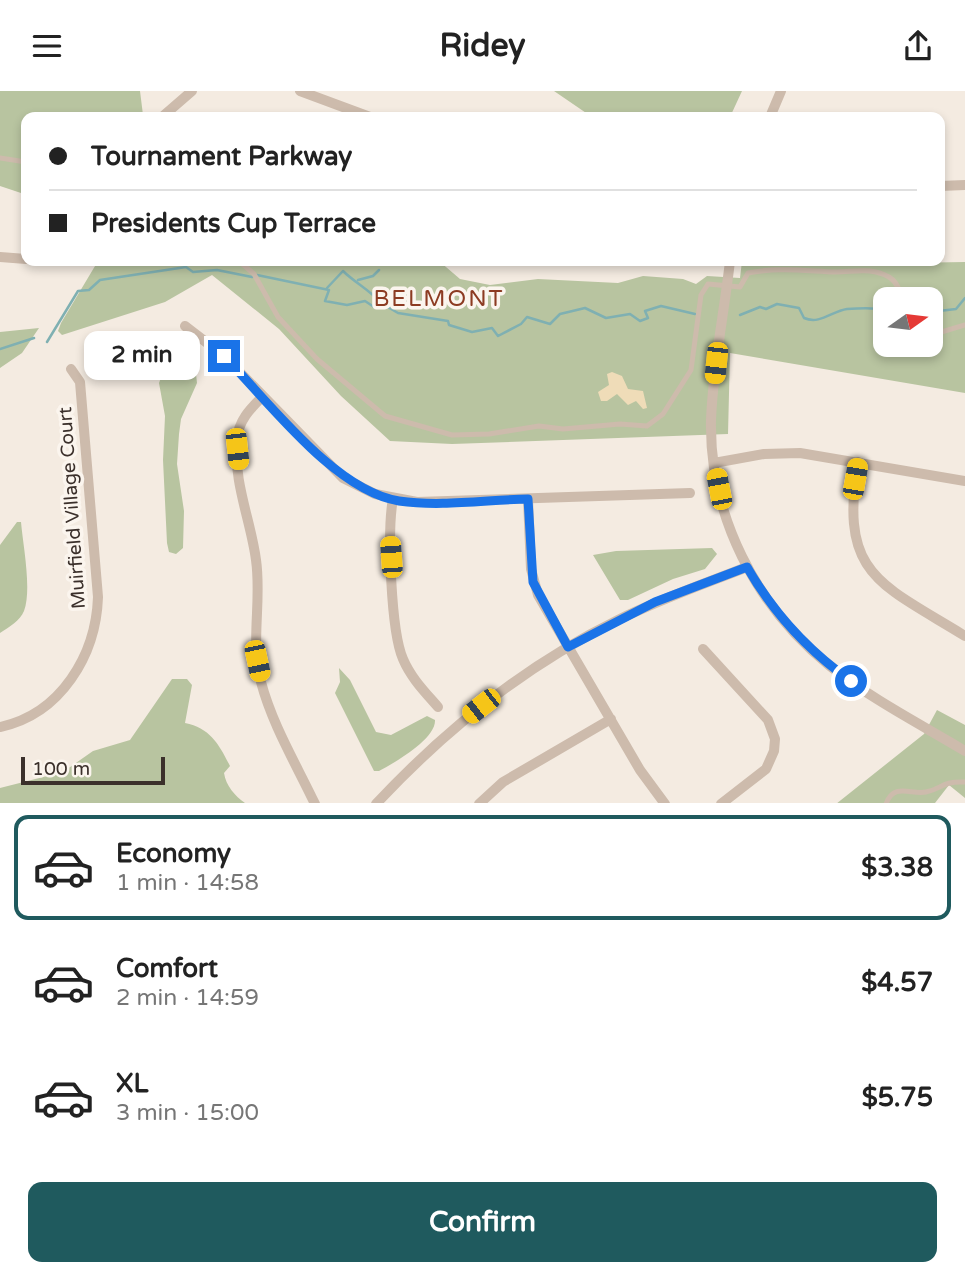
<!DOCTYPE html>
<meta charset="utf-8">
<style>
:root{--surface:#fff;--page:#f6f6f6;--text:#222;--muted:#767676;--line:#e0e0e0;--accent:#1f5a5e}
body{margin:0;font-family:"Varela Round",sans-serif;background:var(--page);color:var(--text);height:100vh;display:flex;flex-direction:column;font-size:26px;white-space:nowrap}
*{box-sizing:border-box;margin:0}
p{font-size:23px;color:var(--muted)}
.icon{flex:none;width:38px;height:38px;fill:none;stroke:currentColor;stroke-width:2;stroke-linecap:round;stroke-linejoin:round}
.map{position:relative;height:712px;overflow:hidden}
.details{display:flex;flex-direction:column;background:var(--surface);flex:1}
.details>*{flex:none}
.banner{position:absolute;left:21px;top:21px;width:924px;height:154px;border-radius:14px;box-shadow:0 4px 10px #0003;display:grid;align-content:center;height:154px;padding:0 28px;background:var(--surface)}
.needle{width:46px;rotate:76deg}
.tools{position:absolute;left:873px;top:196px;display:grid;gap:14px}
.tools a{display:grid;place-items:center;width:70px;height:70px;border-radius:14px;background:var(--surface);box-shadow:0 4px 10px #0003;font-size:35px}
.scale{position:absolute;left:21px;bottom:18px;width:144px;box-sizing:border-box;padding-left:7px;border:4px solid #3b302b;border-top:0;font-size:19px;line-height:24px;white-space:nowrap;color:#3b302b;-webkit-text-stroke:5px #fbf5ee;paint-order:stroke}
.end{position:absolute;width:32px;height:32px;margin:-16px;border:9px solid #1a73e8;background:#fff;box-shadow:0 0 0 4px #fff}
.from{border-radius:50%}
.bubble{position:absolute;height:49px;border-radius:14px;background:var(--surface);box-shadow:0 4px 10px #0003;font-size:23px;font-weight:700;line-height:49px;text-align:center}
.car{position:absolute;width:21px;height:42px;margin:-21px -10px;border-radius:9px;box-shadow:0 0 5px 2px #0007;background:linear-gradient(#f5c518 24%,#345 0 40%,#f5c518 0 76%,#345 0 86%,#f5c518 0)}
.banner b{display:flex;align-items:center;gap:24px;height:66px;font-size:26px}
.banner b+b{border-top:2px solid var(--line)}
.banner i{width:18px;height:18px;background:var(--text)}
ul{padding:12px 0 0;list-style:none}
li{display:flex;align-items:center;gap:21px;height:105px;margin:0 14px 10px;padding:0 14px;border:4px solid transparent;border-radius:14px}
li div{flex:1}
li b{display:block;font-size:26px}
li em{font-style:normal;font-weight:700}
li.selected{border-color:var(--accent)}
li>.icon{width:63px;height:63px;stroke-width:1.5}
.primary-button{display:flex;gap:14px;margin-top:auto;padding:14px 28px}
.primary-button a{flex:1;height:80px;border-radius:14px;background:var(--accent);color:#fff;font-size:28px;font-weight:700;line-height:80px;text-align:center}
header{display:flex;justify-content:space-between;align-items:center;height:91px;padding:0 28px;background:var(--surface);font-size:32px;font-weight:700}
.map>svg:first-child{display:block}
.green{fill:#b8c4a0;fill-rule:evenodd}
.sand{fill:#efdcb8}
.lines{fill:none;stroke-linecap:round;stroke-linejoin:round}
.stream{stroke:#7fb0b2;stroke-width:2.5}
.service{stroke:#cdbbac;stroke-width:5}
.minor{stroke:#cdbbac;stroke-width:10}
.route{stroke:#1a73e8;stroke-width:9}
.labels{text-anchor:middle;stroke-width:7;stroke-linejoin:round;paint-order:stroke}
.street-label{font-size:19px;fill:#3b302b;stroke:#fbf5ee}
.quarter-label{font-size:23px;letter-spacing:2px;fill:#8c3b22;stroke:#fbf5ee}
</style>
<header><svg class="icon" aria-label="menu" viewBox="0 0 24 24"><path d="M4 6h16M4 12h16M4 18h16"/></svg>Ridey<svg class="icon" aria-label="share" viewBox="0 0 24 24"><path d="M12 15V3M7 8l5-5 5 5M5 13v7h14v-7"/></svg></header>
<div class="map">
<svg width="965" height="713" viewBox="0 0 965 713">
<rect width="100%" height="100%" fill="#f4ebe1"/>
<path class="green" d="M0,0H140L143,24L141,26H26V103H24L0,95Z
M554,0H742L730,26H592Z
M98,170H439L460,188L490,194L538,188L618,192L643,185L683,188L696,193L707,185L740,187L742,170L788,174L965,171V302L730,262L728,343L452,353L390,350L341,305L279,238L212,184L165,211L62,244L58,240L61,232ZM886,208H931V254H886Z
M39,237L22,262L0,277V241Z
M186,281L196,283L197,292L181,328L179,343L177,373L184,420L183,457L176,463L169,461L167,452L163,369L165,325L159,292L162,284Z
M17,431H21C23,454 32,499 24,520C20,530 9,536 0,542V454Z
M712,457L717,463L705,478L673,488L628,509H620L593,464L616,460Z
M339,577L350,589L376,641L391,644L427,625L435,629C436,648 394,672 379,680H374L335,602L340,591Z
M172,588H187L192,594L185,632C210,637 219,653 230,675L224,682C226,695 235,705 245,712H0V697L63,681L93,660L130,649Z
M937,619L965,634V707L949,694L935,712L836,713L924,643Z"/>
<path class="sand" d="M612,281L622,285L628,298L643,300L647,317L643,318L636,310L628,314L617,303L607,310H601L598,301L609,294L607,283Z"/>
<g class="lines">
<path class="stream" d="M358,189L373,185L379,179
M327,197L343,180C354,191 371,200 381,212
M931,214L939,220L956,218L965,207
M740,224L760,216L766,218L777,213L799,217L804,227C820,234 832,220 847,218C860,217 873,216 886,219
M47,251L78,200L89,199L100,189L186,176L193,181L217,179L252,186L257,184L329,199L325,210L347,214L365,210L374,216L381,212L398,222L448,230L449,234L472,241L492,237L498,245L521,233L527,226L550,233L560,223L585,217L606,227L630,223L640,230L648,227L645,220L661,215L695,223
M0,258L34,247"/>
<path class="service" d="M0,67L26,71
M239,170L254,183L278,226L317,268L385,325L452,344L489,343L539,335L563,338L620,333L647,335L663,323L691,279L701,204L708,193L740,196L748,182C778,176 806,180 836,181C855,181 871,176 889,186C898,191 899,201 904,208
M931,240L938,242L965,234
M886,713C894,691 911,704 926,701C942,698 941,690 965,691"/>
<path class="minor" d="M300,0L370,26
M162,26L192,0
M770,26L781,0
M940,95L965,94
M0,166L26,168
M730,170C724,223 713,275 711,329C709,424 756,516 830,575C871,608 920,633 965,660
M185,235L224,265L343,387L375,403L417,411L690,402
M263,305C250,318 238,330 237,349C233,391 251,430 256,469C262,510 250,551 261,591C272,633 296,673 315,713
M858,371C839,484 879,492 965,545
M714,372L764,363L800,362L965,390
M393,408C387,439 391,541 403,568C411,587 425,601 438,616
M528,408L531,478L538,504L640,679L665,713
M703,558L768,629L775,648L774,660L766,678L721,713
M0,636C61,623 96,564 98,506L80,291L71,278
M376,713C446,638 526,574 618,529C660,508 704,493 747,476
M479,713L503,691L611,628"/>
</g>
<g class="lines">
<path class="route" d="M224,265C269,311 335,400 399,410C440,416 486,409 528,408L533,491L568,556L655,511L747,476C774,523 807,559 851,590"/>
</g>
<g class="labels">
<g class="street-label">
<text transform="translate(71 417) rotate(-94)" y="7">Muirfield Village Court</text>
</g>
<g class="quarter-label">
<text x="439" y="215">BELMONT</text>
</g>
</g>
</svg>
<div class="tools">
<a><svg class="needle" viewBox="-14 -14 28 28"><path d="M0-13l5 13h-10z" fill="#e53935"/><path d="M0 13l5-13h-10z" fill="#767676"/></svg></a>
</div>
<div class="scale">100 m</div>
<i class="end from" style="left:851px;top:590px"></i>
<i class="end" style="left:224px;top:265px"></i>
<div class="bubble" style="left:84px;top:240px;width:116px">2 min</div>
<i class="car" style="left:716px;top:272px;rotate:186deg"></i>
<i class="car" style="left:237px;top:358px;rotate:174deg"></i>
<i class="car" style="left:855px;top:388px;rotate:10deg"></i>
<i class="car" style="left:719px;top:398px;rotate:349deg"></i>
<i class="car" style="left:391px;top:466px;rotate:356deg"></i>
<i class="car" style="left:257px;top:570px;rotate:168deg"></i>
<i class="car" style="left:481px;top:615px;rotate:232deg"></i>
<div class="banner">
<b><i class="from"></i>Tournament Parkway</b>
<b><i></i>Presidents Cup Terrace</b>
</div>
</div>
<section class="details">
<ul>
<li class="selected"><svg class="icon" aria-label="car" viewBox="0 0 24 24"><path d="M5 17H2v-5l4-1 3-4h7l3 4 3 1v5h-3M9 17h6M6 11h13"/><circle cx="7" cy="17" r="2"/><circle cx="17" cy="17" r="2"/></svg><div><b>Economy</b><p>1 min · 14:58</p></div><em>$3.38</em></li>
<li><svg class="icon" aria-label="car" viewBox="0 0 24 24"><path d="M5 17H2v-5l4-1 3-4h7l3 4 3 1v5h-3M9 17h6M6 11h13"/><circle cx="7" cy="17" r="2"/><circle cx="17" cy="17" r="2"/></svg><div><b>Comfort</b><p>2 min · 14:59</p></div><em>$4.57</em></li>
<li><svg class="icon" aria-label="car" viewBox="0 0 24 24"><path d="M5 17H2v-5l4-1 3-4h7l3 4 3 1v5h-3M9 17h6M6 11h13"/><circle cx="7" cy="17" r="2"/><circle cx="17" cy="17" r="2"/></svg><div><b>XL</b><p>3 min · 15:00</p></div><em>$5.75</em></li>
</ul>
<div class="primary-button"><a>Confirm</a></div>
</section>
